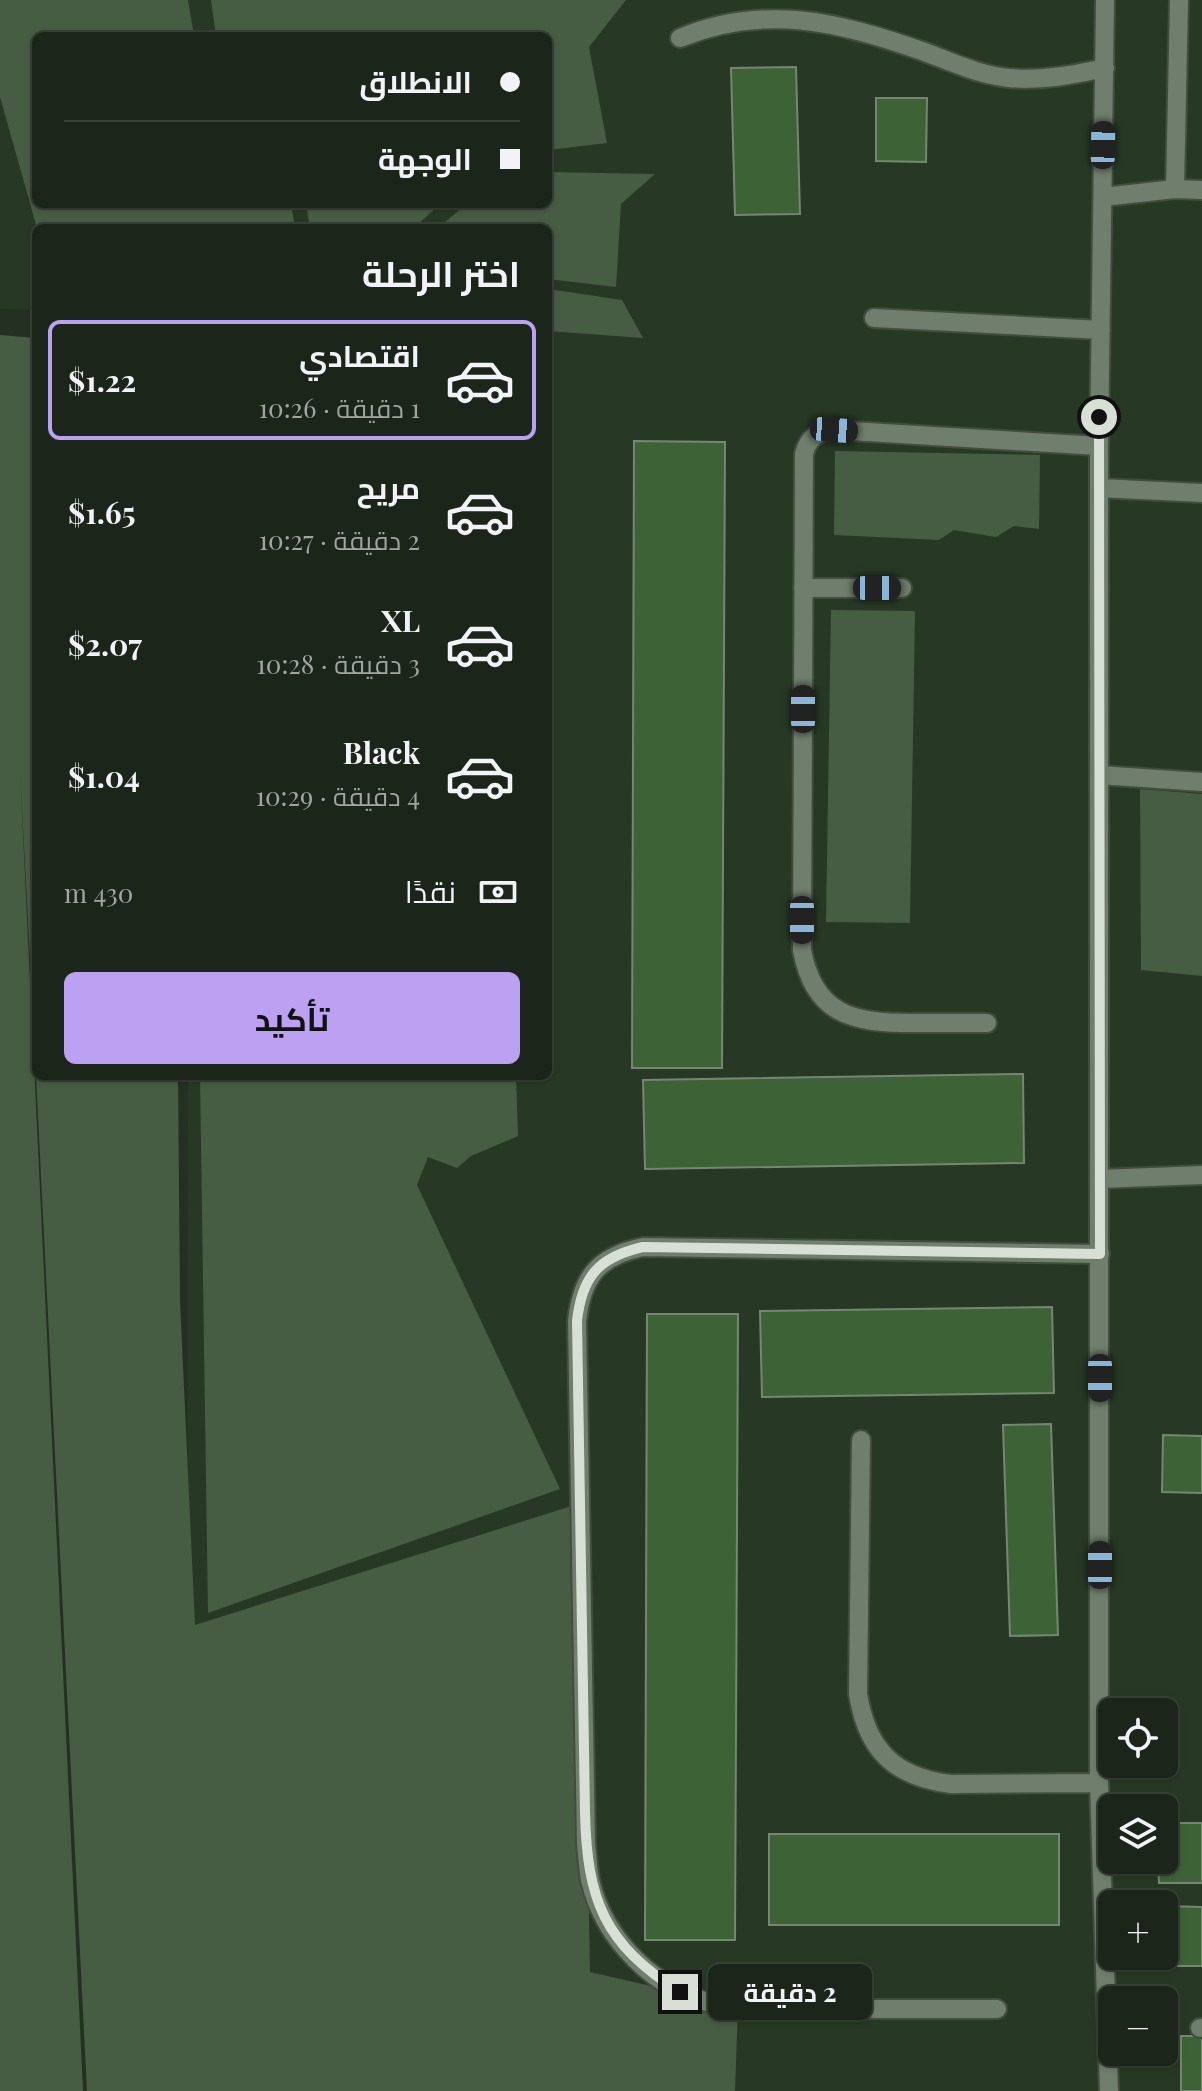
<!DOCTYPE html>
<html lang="ar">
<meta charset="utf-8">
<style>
:root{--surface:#1b251a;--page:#242d23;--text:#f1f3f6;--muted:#a0a5a2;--line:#394239;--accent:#bca0f2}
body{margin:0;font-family:"Playfair Display",Cairo,serif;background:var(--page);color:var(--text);direction:rtl;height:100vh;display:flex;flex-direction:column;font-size:30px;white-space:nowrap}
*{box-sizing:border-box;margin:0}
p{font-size:26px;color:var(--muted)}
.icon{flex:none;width:44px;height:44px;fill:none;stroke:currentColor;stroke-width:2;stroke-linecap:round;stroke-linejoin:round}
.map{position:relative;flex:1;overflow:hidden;direction:ltr}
.drawer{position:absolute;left:32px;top:224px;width:520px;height:856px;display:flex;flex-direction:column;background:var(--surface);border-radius:12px;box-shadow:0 2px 6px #0004,0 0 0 2px var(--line);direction:rtl}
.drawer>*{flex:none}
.guide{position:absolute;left:32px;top:32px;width:520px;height:176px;border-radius:12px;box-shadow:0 2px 6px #0004,0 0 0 2px var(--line);direction:rtl;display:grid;align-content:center;height:176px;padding:0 32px;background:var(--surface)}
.buttons{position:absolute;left:1098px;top:1698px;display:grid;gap:16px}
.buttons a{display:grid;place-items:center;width:80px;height:80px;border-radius:12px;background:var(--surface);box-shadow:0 2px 6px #0004,0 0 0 2px var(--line);font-size:40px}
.end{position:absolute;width:36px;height:36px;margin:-18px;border:10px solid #d8e0d6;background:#111;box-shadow:0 0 0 4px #111}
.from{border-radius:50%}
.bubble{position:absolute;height:56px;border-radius:12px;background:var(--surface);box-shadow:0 2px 6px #0004,0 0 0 2px var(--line);font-size:26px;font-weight:700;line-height:56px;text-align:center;direction:rtl}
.car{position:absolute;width:24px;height:48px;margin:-24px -12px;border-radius:10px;box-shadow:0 0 6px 2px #0007;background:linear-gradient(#222 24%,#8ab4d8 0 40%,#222 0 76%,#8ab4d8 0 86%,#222 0)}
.guide b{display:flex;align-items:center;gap:28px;height:76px;font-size:30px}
.guide b+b{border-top:2px solid var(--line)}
.guide i{width:20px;height:20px;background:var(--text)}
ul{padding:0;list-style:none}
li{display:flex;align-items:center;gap:24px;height:120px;margin:0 16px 12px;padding:0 16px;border:4px solid transparent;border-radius:12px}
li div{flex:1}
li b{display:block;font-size:30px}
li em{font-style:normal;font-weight:700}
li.on{border-color:var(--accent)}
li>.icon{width:72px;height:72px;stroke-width:1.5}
h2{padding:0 32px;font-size:36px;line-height:96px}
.pay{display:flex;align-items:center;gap:20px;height:88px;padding:0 32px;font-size:30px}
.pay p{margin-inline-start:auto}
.cta{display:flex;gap:16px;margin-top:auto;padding:16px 32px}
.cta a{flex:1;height:92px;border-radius:12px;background:var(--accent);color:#111;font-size:32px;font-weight:700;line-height:92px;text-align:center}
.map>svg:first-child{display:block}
.built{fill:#273924;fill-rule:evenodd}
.green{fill:#475d43}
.building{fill:#3c6236;stroke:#778674;stroke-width:2}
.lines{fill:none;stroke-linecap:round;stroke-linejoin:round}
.lane-casing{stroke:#424d40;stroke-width:22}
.lane{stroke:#707f6d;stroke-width:18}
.route{stroke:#d8e0d6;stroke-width:10}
</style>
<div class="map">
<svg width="1202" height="2091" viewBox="0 0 1202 2091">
<rect width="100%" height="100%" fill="#243122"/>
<path class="built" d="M0,0H1202V2091H187L188,1076H548V228H36V310L0,309ZM36,36H548V204H36ZM1112,1712H1164V1764H1112ZM1112,1808H1164V1860H1112ZM1112,1904H1164V1956H1112ZM1112,2000H1164V2052H1112Z"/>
<path class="green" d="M0,0H188L194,36H36V204H291L295,228H37L0,97Z
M211,0H626L589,47L607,143L548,150V36H216Z
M548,172L655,174L621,204L616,287L548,279V228H438L467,204H548Z
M306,204H440L414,228H310Z
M548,289L622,300L643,338L548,331Z
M0,335L36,338V1069L20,771L83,2091H0Z
M835,451L1040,455L1039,529L1014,526L996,537L954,530L939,540L834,535Z
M831,610L915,611L910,923L826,922Z
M1140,789L1202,794V976L1141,970Z
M36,1076H178L180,1301L195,1625L581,1503L590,1972L738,2006L735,2091H87Z
M200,1076H446L449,1079L453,1076H516L518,1136L471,1156L457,1168L428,1157L417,1185L560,1489L208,1613Z"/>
<path class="building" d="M796,67L800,214L735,215L731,68Z
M876,98H927L926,162L876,161Z
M634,441L725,442L722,1068H632Z
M1023,1074L1024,1163L645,1169L643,1080Z
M1052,1307L1054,1393L762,1397L760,1311Z
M647,1314H738L735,1940H645Z
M1051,1424L1058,1635L1010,1636L1003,1425Z
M1163,1435L1202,1436V1493L1162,1492Z
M1164,1823H1202V1883H1159L1158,1860H1164Z
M769,1834H1059V1925H769Z
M1164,1906L1202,1907V1966H1159V1956H1164Z
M1181,2036H1202V2091H1181Z"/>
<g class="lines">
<defs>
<path id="lane" d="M1105,0L1099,446V1783L1109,2091
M680,38C765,3 838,22 922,51C950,61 978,75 1009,78C1042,81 1072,75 1105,68
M1175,189L1179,0
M1103,197L1175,189L1202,190
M874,318L1101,330
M1099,488L1202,493
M803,588H902
M1099,775L1202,782
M987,1023C962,1023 937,1023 912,1023C853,1023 814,1015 802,950L804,454C808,438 818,431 834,430L1099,446
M1100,1179L1202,1175
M861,1440L858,1694C867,1750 894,1777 951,1784L1099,1783
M997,2009H751C739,2008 726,2007 715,2004C655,1990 604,1940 590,1880C588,1868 587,1855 586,1843L577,1321C582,1276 599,1256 643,1247L1100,1254
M1200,2028H1202"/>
</defs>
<use href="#lane" class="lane-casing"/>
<use href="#lane" class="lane"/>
</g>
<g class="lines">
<path class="route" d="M680,1992C604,1944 587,1900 585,1812L577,1321C582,1276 599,1257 643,1247L1100,1254L1099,417"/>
</g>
</svg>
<div class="buttons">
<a><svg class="icon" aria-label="locate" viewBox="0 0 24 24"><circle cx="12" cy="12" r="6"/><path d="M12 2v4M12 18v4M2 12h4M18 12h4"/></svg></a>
<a><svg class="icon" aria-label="layers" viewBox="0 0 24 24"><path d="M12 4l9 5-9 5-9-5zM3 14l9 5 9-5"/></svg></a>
<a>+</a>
<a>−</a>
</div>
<i class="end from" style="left:1099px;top:417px"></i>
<i class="end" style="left:680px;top:1992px"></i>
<div class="bubble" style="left:708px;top:1964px;width:164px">2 دقيقة</div>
<i class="car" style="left:1103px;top:145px;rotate:1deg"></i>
<i class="car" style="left:834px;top:430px;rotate:94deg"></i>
<i class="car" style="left:877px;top:588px;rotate:90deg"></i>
<i class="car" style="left:803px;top:709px;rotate:0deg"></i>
<i class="car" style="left:802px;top:920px;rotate:180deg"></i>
<i class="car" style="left:1100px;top:1378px;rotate:180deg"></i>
<i class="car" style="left:1100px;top:1565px;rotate:0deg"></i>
<div class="guide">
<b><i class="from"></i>الانطلاق</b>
<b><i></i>الوجهة</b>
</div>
<section class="drawer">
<h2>اختر الرحلة</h2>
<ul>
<li class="on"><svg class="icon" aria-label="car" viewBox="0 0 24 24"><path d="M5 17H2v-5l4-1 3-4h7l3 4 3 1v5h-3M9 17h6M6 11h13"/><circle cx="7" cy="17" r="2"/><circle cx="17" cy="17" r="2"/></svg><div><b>اقتصادي</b><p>1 دقيقة · 10:26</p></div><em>$1.22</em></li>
<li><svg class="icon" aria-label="car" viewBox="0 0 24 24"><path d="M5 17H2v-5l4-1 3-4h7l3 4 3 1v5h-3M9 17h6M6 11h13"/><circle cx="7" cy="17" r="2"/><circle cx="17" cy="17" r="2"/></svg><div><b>مريح</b><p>2 دقيقة · 10:27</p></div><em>$1.65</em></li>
<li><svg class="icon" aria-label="car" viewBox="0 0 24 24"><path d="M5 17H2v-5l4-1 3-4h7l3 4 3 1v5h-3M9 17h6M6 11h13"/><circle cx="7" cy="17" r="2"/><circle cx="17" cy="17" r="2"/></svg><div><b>XL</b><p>3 دقيقة · 10:28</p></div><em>$2.07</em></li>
<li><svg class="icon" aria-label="car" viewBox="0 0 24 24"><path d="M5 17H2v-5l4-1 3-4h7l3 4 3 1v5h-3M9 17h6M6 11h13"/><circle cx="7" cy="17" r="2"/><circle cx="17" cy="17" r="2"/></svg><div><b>Black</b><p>4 دقيقة · 10:29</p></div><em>$1.04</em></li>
</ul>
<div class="pay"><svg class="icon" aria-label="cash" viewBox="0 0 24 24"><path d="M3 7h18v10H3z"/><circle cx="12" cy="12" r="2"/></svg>نقدًا<p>430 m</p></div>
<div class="cta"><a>تأكيد</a></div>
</section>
</div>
